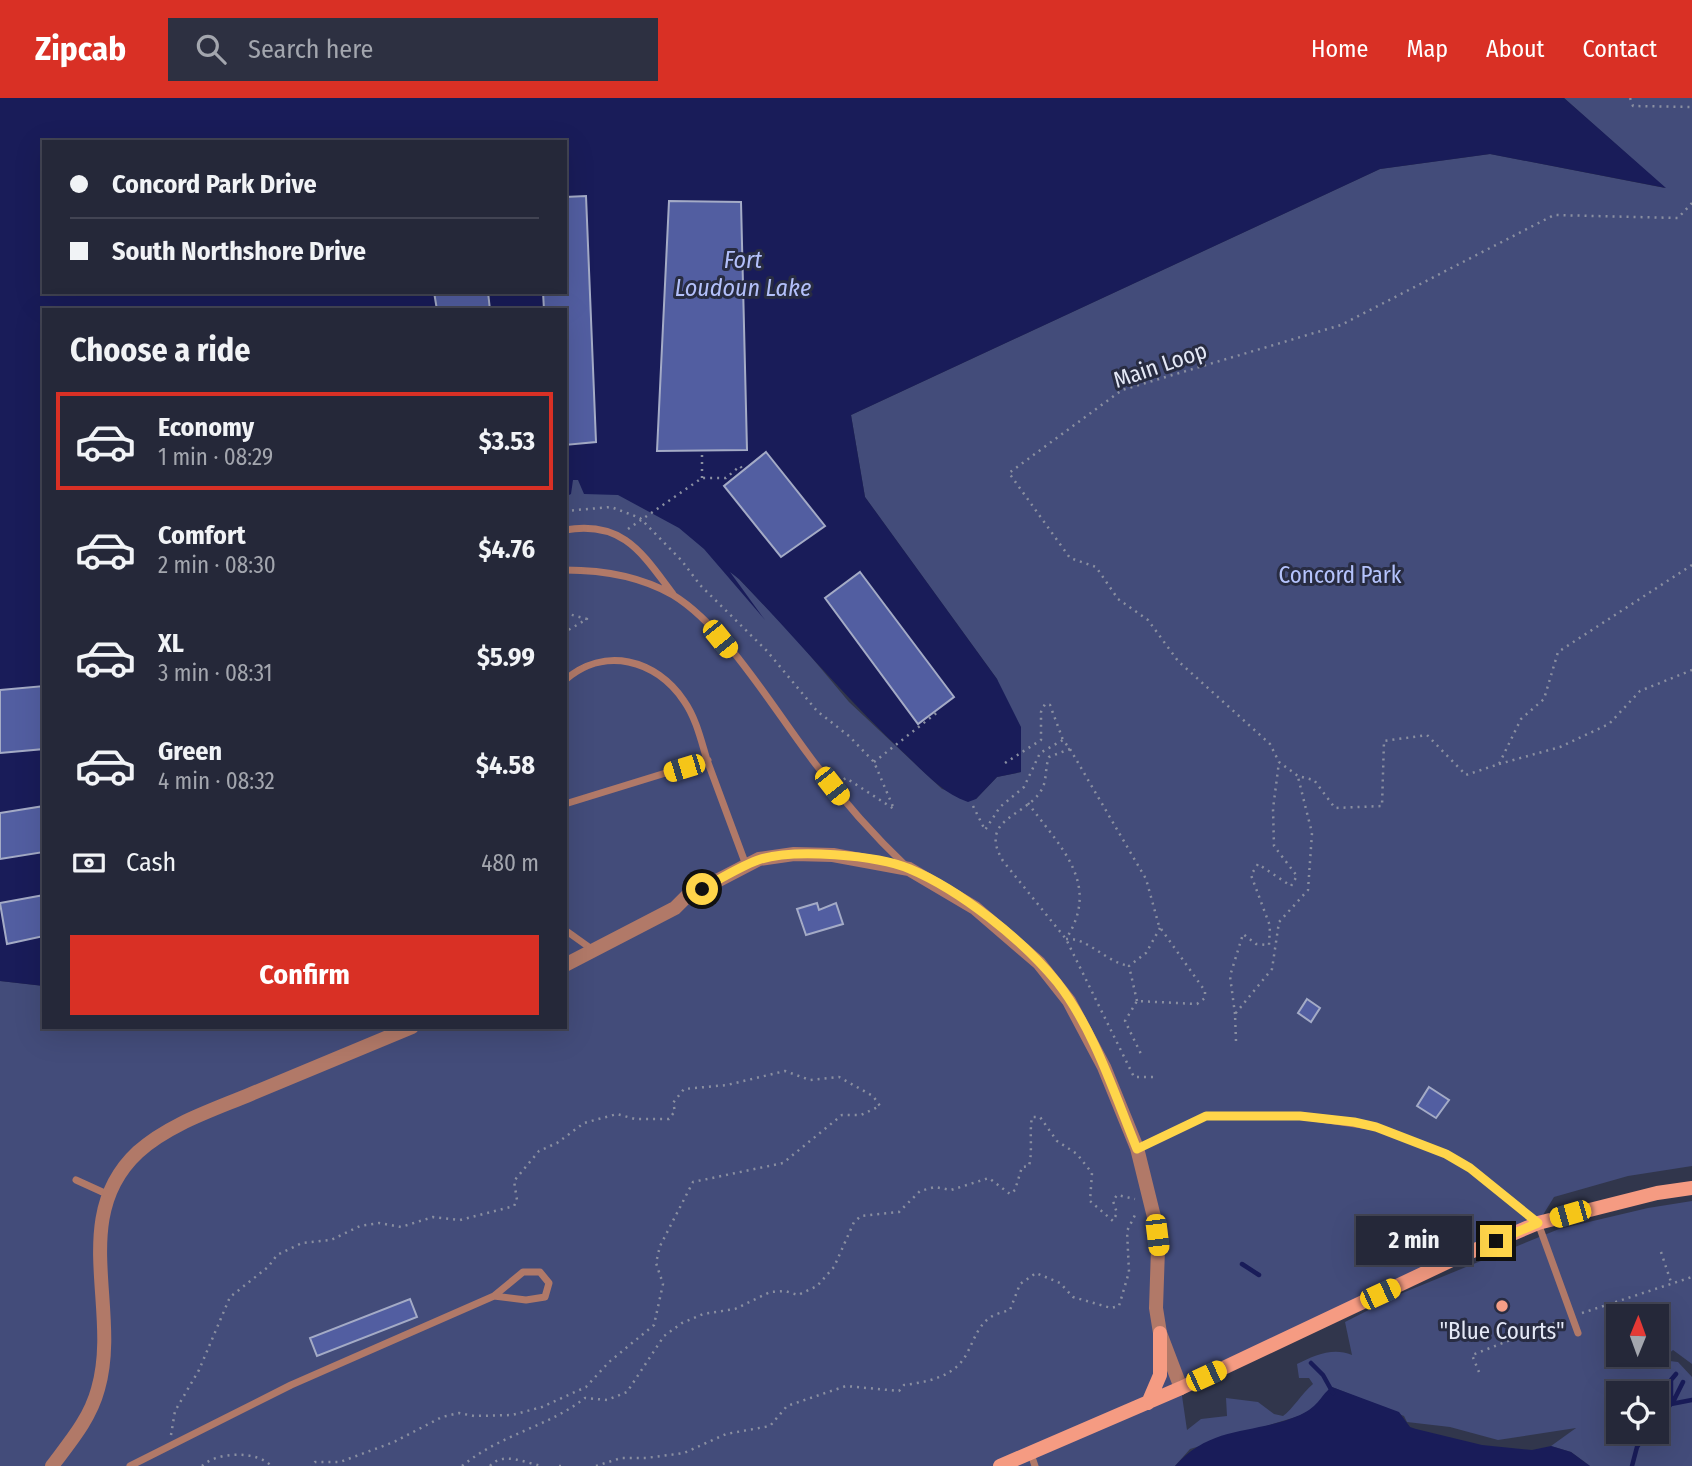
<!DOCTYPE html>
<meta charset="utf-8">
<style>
:root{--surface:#252839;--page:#2d3041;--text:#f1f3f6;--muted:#a3a6ae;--line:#424453;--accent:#d93025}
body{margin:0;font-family:"Fira Sans Condensed",sans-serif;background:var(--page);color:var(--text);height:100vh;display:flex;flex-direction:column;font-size:26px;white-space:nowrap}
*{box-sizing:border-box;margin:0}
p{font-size:23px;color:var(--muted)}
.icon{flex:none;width:38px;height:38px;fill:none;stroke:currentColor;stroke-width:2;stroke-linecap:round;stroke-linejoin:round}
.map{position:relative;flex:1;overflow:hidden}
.details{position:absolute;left:42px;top:210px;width:525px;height:721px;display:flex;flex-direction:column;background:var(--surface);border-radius:0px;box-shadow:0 7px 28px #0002,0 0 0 2px var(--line)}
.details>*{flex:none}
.banner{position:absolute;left:42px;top:42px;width:525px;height:154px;border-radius:0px;box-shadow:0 7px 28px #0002,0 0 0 2px var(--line);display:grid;align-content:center;height:154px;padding:0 28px;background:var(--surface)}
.needle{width:46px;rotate:1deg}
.tools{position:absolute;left:1606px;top:1206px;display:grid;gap:14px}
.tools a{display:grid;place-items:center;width:63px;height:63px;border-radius:0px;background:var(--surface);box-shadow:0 7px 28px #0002,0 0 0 2px var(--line);font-size:35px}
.end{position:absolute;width:32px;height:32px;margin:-16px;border:9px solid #ffd54a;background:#111;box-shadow:0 0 0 4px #111}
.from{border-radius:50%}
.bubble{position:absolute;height:49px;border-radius:0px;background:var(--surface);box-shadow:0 7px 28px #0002,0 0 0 2px var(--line);font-size:23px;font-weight:700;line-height:49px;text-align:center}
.car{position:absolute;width:21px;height:42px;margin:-21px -10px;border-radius:9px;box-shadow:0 0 5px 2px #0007;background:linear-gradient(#f5c518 24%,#345 0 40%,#f5c518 0 76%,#345 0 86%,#f5c518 0)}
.banner b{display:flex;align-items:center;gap:24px;height:66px;font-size:26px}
.banner b+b{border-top:2px solid var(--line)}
.banner i{width:18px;height:18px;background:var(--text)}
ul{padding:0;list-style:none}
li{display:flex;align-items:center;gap:21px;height:98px;margin:0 14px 10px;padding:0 14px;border:4px solid transparent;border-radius:0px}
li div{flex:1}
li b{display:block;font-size:26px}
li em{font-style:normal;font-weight:700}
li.on{border-color:var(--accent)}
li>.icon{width:63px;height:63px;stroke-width:1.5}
h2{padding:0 28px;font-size:32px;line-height:84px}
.pay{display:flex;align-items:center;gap:18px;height:77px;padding:0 28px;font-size:26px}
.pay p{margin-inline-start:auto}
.primary-button{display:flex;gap:14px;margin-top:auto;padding:14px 28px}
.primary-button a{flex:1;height:80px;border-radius:0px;background:var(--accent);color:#fff;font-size:28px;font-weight:700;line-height:80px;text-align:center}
header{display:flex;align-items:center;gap:42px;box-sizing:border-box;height:98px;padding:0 35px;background:var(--accent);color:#fff}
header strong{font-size:33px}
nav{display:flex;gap:38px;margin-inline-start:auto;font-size:24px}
.search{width:490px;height:63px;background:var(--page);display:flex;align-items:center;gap:18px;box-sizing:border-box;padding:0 24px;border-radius:0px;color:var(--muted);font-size:26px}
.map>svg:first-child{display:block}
.green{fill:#434c7a;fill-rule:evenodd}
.water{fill:#191c59;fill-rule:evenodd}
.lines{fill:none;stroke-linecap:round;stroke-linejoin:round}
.stream{stroke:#191c59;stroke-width:4.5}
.building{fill:#525ea1;stroke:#a4abc6;stroke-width:2}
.path{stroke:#8a8fa1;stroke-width:2.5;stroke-dasharray:2 5;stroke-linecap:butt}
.lane{stroke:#b17968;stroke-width:7}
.street{stroke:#b17968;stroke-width:14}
.secondary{stroke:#f59b82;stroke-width:14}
.route{stroke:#ffd54a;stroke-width:9}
.poi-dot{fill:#f49e86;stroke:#282c42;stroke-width:2.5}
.labels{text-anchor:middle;stroke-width:6;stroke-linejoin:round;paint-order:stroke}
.street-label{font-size:23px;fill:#e4e8f6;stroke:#282c42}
.park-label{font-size:23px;fill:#b5c3fc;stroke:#282c42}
.poi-label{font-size:23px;fill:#e4e8f6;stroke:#282c42}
.water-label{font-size:24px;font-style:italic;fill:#b3c0fa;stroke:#282c42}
</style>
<header>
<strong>Zipcab</strong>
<div class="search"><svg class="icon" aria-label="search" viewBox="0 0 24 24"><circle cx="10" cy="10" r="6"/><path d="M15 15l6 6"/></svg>Search here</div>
<nav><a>Home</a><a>Map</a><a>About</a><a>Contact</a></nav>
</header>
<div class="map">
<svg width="1692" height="1368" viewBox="0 0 1692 1368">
<rect width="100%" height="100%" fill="#31364c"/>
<path class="green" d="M1564,0H1692V1068L1628,1078L1554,1099L1538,1125L1181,1291L1187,1332L1201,1321L1227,1318L1226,1300L1258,1304L1274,1316L1283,1318C1292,1312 1302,1295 1313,1286L1309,1280H1299L1297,1266C1315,1257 1333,1249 1352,1257L1345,1224L1400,1196L1559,1131L1648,1110L1692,1103V1266L1673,1252L1661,1262L1678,1264L1692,1279V1368H1590L1571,1354L1551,1348L1576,1330L1498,1342L1450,1329L1407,1324L1404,1318L1332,1289L1318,1308L1299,1318L1190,1351L1175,1368H0V883L44,888V929H565V378L629,381L739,481L792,536L849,604L942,691L976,701L997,679L1021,674L997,581L865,399L851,317L1380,71L1490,56L1665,90ZM1619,1218H1657V1256H1619ZM1619,1295H1657V1334H1619Z"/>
<path class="water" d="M0,0H1564L1666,90L1490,56L1380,71L851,317L865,399L997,581L1021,629V674L997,679L976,701L968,704C942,695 924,674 905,656C846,601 795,539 739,481L730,474L765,522L704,451L679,430L618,397L584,396L578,382H573L571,396L565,399V212H44V888L0,883ZM44,44H565V194H44Z
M1332,1289L1399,1314L1410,1329L1416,1331L1482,1347L1532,1352L1551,1348L1571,1354L1590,1368H1175C1212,1326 1255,1337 1300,1317C1320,1308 1321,1296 1332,1289Z"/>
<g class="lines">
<path class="stream" d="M1242,1166L1259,1177
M1311,1265L1323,1277L1333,1295
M1676,1276L1671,1282V1306L1692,1302
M1657,1321L1673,1304L1683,1284
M1632,1368L1637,1349L1647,1334"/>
</g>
<path class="building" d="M586,98L596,344L565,347V212H544L543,194H565V99Z
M669,103L741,104L747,352L657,353Z
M434,194H488L490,212H437Z
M766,354L825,428L781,459L724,388Z
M860,474L954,599L918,626L825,500Z
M44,588V651L0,655V592Z
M44,708V754L0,761V715Z
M44,797V838L7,846L0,805Z
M817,805L819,812L836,805L843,826L806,837L797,811Z
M1307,901L1320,910L1311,924L1298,915Z
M1429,989L1449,1002L1436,1020L1417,1008Z
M410,1201L417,1219L317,1258L310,1240Z"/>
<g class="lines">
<path class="path" d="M1630,0L1633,8L1692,9
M1692,105L1678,120L1554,117L1341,227L1122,292L1009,375L1070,460L1096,469L1118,501L1148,522L1178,563L1270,646L1279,664L1298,678L1314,682L1335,710L1382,708L1384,643L1427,637L1466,677L1499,666L1521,621L1544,601L1558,554L1692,467
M702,357V380
M565,413L611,409L640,420L682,463L700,487L767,553L817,613L849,638L874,664L894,711L846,680L841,683
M628,431L702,380H726L740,368L745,374
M565,515L587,521L565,534
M1070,651L1049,659C1045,669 1047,682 1042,691C1027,719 977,720 1003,763L1066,841L1134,979H1157
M874,664L939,613
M1005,665L1041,642V614L1045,606L1050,607L1063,642
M1499,666L1560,649L1609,626L1640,593L1692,572
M1028,705C1059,748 1102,785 1066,841C1087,839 1106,864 1129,868
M973,708L985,732L1000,709L1024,689L1040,655L1063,642L1070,651L1146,781L1159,828L1205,893V900L1197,906L1137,903L1125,923L1141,956
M1137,903L1129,868L1146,855L1160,830
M1235,916L1230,878L1243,836L1256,846L1269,847L1270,828L1251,777L1258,766L1291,788L1297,778L1274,748L1273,711L1279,664
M1236,943L1235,916L1272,871L1279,824L1308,792L1312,735L1298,679
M1661,1154L1671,1184
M1582,1215L1692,1179
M1479,1274L1472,1257L1562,1222
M171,1337L175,1313L199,1272L230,1199L268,1169L277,1157L302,1145L331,1142L360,1128L379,1125L401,1129L433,1119L460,1122L514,1108L517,1102L514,1083L539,1053L557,1045L584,1025L617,1016L635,1021H669L675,1013L673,1005L684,991L727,987L785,973L810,982L839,979L873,998L880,1008L861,1017H842L783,1065L693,1084L660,1148L656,1165L663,1186L654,1227L609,1264L586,1289L542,1309L512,1317L474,1318L459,1315L442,1319L394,1344L340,1364H315L311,1368
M202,1368C216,1354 257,1352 271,1368
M462,1368C501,1336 548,1329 585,1300L607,1302L627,1294L664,1238L682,1225L703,1216L735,1211L770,1194L785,1193L798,1197L817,1188L834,1169L854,1124L861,1118L899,1114L920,1093L935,1089L951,1092L989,1080L1010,1096L1015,1092L1022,1069L1029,1068C1033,1051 1029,1036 1032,1019H1040L1057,1043L1077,1056L1092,1075L1090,1103L1113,1123L1117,1115L1113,1103L1117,1097L1135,1101
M490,1368C503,1353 525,1365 542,1368
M559,1368H561
M596,1368L621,1360H646L684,1355L726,1336L770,1328L787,1308L846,1288L899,1293L904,1287C927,1284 954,1279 966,1257C974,1243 976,1231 989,1220C995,1216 1003,1214 1010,1212L1020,1186L1036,1175L1060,1185L1073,1199L1111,1210L1119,1208L1129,1174L1127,1133L1137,1113"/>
<path class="lane" d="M565,432C623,422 642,455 673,496
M565,472C603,472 640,478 673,497C724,528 772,608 808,656C838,697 870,734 907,769
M565,582C604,548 656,561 684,603C696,620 701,642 707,662C720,697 733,732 746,767
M565,706L708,662
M565,832L593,852
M1138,1050L1206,1018H1300L1376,1029L1446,1056L1470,1070L1538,1125L1578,1235
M76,1082L109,1097
M1031,1356L1035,1368
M130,1368L291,1287L494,1198L523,1174H540L549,1185L545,1199L526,1202L494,1198"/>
<path class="street" d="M565,867L675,810L686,799L759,761L794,756L833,757L909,771L975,810L1039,865L1069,903L1104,969L1137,1050L1155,1123L1158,1151L1156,1210L1160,1235L1181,1290
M52,1368C70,1344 90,1321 98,1291C121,1212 68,1119 138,1054C169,1026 213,1012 251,996C304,974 358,952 412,929"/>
<path class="secondary" d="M1148,1305L1160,1277V1235
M1000,1368L1181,1290L1454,1161L1538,1125L1657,1095L1692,1090"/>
</g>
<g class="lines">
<path class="route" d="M702,791C720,781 739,769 758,762C793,750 877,757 910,771C960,792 1023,842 1057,884C1094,931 1114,995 1137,1051L1206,1018H1300L1354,1024L1376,1029L1446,1056L1470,1070L1538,1125L1496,1143"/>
</g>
<circle class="poi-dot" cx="1502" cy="1208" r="7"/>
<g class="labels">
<g class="street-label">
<text transform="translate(1160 267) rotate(-19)" y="8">Main Loop</text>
</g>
<g class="park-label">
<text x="1340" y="485">Concord Park</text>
</g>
<g class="poi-label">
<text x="1502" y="1241">"Blue Courts"</text>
</g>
<g class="water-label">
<text x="743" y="170">Fort<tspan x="743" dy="28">Loudoun Lake</tspan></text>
</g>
</g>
</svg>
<div class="tools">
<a><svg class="needle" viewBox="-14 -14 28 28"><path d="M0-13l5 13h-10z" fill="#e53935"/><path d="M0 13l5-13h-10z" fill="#a3a6ae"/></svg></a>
<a><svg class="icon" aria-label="locate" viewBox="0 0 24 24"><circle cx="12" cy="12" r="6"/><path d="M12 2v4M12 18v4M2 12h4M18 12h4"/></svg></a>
</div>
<i class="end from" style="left:702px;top:791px"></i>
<i class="end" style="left:1496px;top:1143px"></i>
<div class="bubble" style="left:1356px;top:1118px;width:116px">2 min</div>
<i class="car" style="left:720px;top:541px;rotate:141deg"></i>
<i class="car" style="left:684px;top:670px;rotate:253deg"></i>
<i class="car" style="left:832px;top:688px;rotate:142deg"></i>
<i class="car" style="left:1570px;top:1116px;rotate:254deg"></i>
<i class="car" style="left:1157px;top:1137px;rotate:173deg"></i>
<i class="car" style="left:1380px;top:1196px;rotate:65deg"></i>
<i class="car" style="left:1206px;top:1278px;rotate:65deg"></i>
<div class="banner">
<b><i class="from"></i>Concord Park Drive</b>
<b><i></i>South Northshore Drive</b>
</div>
<section class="details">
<h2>Choose a ride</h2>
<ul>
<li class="on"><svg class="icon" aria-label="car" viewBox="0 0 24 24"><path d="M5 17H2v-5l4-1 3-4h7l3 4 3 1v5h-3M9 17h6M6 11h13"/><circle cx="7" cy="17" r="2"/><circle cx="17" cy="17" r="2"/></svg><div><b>Economy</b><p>1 min · 08:29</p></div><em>$3.53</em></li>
<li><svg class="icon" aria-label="car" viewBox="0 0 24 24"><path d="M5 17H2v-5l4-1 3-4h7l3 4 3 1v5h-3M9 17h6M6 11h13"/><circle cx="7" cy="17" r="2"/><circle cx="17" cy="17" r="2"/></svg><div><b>Comfort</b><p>2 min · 08:30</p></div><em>$4.76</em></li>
<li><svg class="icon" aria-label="car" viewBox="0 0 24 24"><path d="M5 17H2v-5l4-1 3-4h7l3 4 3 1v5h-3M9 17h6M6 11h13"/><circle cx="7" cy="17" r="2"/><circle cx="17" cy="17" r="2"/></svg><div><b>XL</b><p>3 min · 08:31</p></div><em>$5.99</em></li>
<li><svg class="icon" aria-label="car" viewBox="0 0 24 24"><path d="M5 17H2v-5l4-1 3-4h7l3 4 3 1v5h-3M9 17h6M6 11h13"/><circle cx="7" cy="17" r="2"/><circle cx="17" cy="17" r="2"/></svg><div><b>Green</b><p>4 min · 08:32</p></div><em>$4.58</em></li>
</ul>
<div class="pay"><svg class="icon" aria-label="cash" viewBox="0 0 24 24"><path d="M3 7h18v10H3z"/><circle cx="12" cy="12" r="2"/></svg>Cash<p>480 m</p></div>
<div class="primary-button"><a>Confirm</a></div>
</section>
</div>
